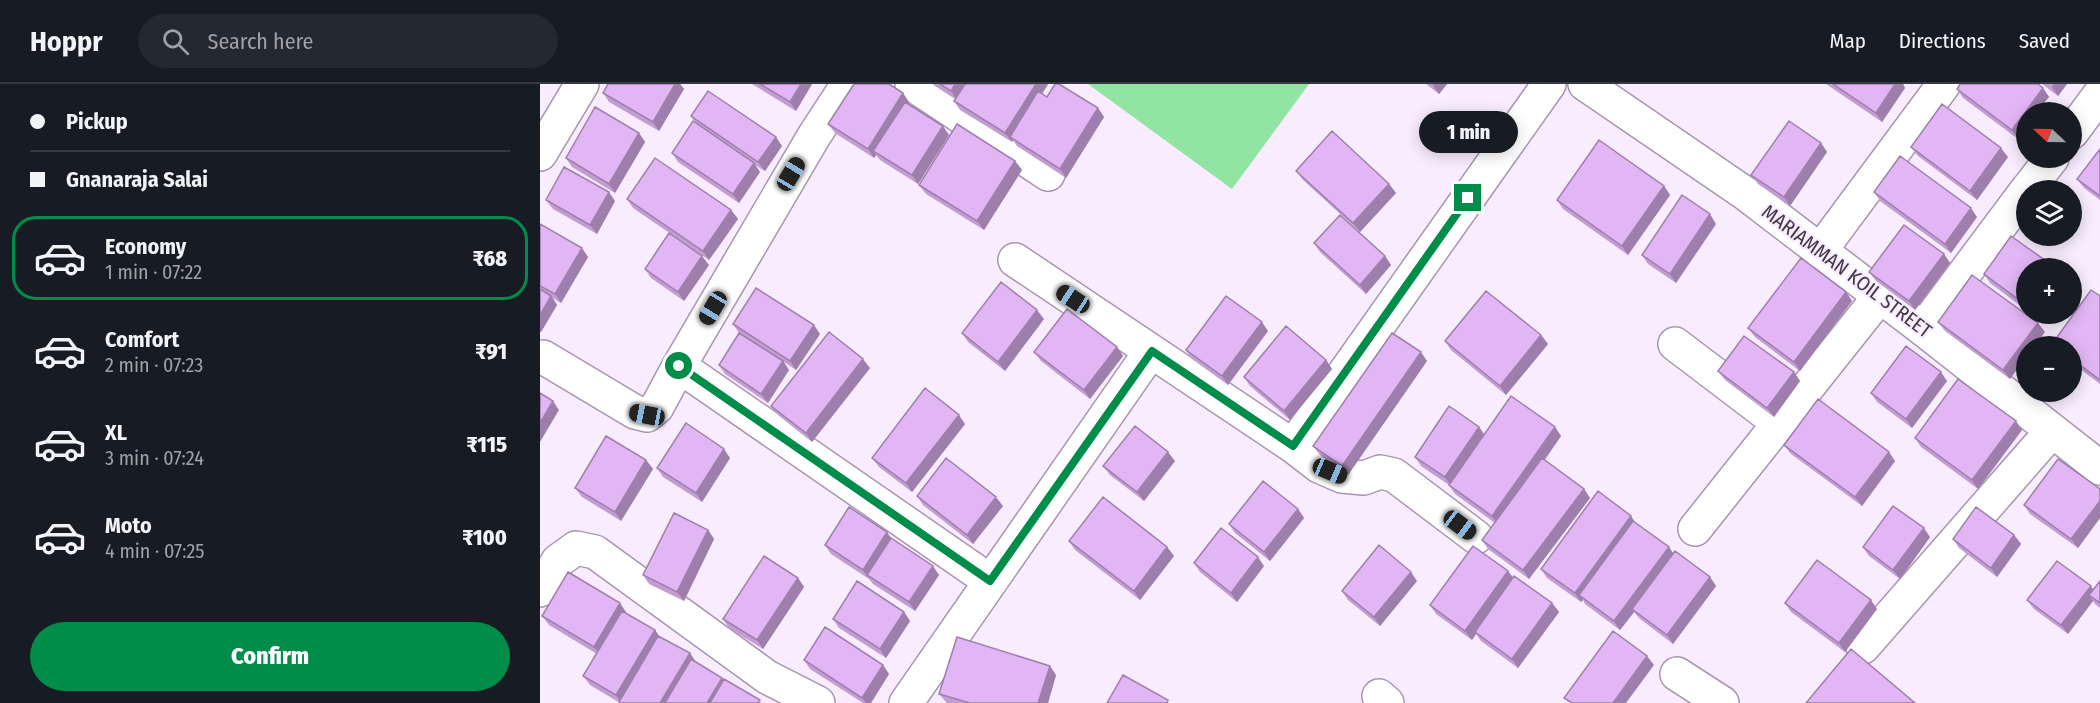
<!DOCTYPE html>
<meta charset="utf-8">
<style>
:root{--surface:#171b24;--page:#242831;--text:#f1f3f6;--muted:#9ea1a6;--line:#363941;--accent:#008c49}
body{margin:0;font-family:"Fira Sans Condensed",sans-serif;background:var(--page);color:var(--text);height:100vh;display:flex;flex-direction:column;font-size:22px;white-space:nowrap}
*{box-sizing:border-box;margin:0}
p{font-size:20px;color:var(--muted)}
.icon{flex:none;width:33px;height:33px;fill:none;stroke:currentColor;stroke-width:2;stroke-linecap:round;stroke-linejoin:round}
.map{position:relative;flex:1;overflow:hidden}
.side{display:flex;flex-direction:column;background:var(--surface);width:540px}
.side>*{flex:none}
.guide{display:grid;align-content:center;height:132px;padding:0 30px;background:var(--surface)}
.needle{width:39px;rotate:292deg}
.buttons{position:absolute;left:1476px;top:18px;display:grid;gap:12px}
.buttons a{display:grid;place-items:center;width:66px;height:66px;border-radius:50%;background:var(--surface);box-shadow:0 3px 15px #0003;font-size:30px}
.end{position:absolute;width:27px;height:27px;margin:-14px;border:8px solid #008c49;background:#fff;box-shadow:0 0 0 3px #fff}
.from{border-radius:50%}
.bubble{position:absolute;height:42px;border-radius:21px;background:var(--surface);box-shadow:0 3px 15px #0003;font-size:20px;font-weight:800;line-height:42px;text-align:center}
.car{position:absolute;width:18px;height:36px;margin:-18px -9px;border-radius:8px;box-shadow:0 0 4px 2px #0007;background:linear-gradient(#222 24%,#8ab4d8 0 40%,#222 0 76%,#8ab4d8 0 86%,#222 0)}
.guide b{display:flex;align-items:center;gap:21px;height:57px;font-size:22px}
.guide b+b{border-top:2px solid var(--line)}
.guide i{width:15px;height:15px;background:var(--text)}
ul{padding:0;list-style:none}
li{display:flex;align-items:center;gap:18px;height:84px;margin:0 12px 9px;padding:0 18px;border:3px solid transparent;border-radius:24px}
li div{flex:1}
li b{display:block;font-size:22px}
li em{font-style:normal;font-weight:800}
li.current{border-color:var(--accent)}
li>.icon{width:54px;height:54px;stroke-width:1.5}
.button{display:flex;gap:12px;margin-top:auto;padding:12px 30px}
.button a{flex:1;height:69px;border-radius:36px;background:var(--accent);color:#fff;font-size:24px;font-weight:800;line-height:69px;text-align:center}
header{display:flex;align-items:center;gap:36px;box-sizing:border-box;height:84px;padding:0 30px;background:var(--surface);border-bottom:2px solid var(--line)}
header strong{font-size:28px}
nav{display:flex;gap:33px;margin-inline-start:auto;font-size:21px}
.search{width:420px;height:54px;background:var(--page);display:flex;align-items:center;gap:15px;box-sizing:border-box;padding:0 21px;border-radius:33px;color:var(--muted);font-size:22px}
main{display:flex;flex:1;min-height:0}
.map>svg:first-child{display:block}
.green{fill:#91e4a2}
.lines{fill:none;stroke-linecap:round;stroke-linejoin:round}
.street-casing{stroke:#a895b1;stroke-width:36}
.street{stroke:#fff;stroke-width:33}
.wall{fill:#c29dd3}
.shaded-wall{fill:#9e7fac}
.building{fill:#e2b6f5;stroke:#9e7fac;stroke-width:1.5}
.route{stroke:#008c49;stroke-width:8}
.labels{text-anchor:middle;stroke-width:4.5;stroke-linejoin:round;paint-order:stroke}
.street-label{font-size:20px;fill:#413945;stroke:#f8ecfe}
</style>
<header>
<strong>Hoppr</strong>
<div class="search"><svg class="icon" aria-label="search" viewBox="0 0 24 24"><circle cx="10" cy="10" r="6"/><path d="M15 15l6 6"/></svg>Search here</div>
<nav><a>Map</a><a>Directions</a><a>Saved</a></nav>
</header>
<main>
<section class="side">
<div class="guide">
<b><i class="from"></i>Pickup</b>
<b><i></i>Gnanaraja Salai</b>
</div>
<ul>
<li class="current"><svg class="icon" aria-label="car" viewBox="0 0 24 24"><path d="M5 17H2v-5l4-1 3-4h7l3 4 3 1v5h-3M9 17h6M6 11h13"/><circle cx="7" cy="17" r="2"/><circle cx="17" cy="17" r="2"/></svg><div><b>Economy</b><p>1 min · 07:22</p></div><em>₹68</em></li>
<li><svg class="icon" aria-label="car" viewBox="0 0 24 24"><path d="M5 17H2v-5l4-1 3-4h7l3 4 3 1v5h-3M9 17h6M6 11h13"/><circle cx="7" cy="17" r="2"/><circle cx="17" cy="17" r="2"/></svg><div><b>Comfort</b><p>2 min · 07:23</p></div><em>₹91</em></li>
<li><svg class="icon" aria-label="car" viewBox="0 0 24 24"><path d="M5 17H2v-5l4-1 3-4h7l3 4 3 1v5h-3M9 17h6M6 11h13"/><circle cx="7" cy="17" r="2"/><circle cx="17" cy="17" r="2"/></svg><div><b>XL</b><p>3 min · 07:24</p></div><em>₹115</em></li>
<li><svg class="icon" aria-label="car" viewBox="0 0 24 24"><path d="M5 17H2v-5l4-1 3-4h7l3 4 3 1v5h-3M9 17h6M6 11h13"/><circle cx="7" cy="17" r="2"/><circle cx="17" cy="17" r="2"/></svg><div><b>Moto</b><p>4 min · 07:25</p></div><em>₹100</em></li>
</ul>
<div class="button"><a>Confirm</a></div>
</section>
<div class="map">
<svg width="1560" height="619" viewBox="0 0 1560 619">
<rect width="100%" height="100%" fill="#f8ecfe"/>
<path class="green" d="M548,0H769L692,105Z"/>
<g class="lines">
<defs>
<path id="street" d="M372,0L508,90
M1045,0L1206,110L1383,245L1560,384
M1532,48L1560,10
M0,70L42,0
M1487,106L1512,74
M1280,167L1404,0
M475,176L753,362L779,382L802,392L824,394L840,388L854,391L936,453
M1383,245L1486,107
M1135,260L1239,339
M3,273L95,328L107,331L117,323L139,282L274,52L308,0
M139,282L450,497
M753,362L1009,0
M1155,445L1340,212
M0,506L18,477L36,464L55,468L227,593L278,619
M1323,563L1511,348
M1137,590L1182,619
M839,612L847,619
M366,619L611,267"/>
</defs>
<use href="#street" class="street-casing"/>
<use href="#street" class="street"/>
</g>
<path class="wall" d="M66,0H140L144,5L119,47L69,18L63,9L68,1Z
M212,0H272L256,27Z
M392,0H508L502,10L507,13L558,24L564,33L526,94L477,62L473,56L472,58L420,26L414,17L415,15Z
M886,0H907L899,10Z
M1286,0H1363L1365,4L1342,38Z
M1502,0H1527L1518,12Z
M1503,4L1509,13L1486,28V44L1478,55L1423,14L1417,5Z
M369,18L368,20L409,51L378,100L340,76L336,71L334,74L295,49L288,40Z
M151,32L242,62L225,87L215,81L220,88L199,119L138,78L132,69L156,40Z
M99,49L105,58L75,109L32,83L26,74Z
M1281,59L1287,68L1250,122L1218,100L1211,91Z
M1371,63L1468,73L1437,116L1378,72Z
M1560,65V116L1544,104L1537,95Z
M475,77L482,86L444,146L386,110L379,101Z
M756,87L849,100L856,109L820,148L763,96Z
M1124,102L1130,111L1088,171L1023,125L1017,116Z
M1334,108L1437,133L1411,169L1340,117Z
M87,115L191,126L198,135L169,176L93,124Z
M6,116L75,117L57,150L13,125Z
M0,140L48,173L21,219L13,214L17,221L1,248H0Z
M1176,140L1136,199L1108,180L1102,171Z
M774,159L845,172L851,181L826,210L780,168Z
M1404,170L1410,179L1375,226L1336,197L1329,188Z
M169,181L144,217L111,194L105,185Z
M1486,184V226L1450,199L1444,190Z
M1306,208L1312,217L1260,287L1215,253L1208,244Z
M1560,212V300L1532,279V262H1513L1512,260Z
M1492,230H1514L1506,240Z
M504,235L465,287L428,258L422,249Z
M1398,238L1505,248L1470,295L1405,247Z
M193,240L280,250L256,286L244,278L249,286L228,319L185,290L179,281L199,249Z
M728,247L688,301L652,275L646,266Z
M1001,251L1008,260L966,311L911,266L905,257Z
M577,263L583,272L550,315L501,277L494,268Z
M786,276L792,285L750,336L710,302L704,293Z
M887,277L808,391L780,371L773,362Z
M330,284L272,358L238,331L231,322Z
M1178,287L1254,288L1260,297L1234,333L1185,296Z
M1407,297L1372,344L1337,318L1331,309Z
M425,340L372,408L339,383L332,374Z
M939,343L945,351L1015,343L1021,352L1005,376L1044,405L1050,414L989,495L948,465L942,456L955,439L915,410L909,401L881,382L875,373Z
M1482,346L1438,405L1381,363L1375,354Z
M1244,361L1355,377L1322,422L1251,370Z
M190,374L162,418L123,393L117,384Z
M106,376L113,385L81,437L42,413L35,404Z
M635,377L604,417L570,391L563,382Z
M1560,405V434L1538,464L1490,430L1484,421Z
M377,412L463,422L433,460L383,421Z
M758,425L764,434L730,477L695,449L689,440Z
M1096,439L1129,463L1133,470L1170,493L1176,502L1133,560L1099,534L1094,528L1080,546L1045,520L1043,516L1041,518L1007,494L1001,485Z
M168,446L174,455L144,517L109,500L103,491Z
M1474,451L1481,460L1457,493L1419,464L1413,455Z
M1390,453L1360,495L1329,472L1323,463Z
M529,457L627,463L634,472L600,516L535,466Z
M285,461L399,491L375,527L333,500L329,495L291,470Z
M654,479L724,482L697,518L660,488Z
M258,494L264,503L223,565L189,544L183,535Z
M973,494L1012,519L1019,528L978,584L941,557L936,550L932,556L896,530L890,521Z
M877,497L840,542L808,516L802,507Z
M1560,497V524L1555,520L1553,517L1528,550L1494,525L1487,516L1553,505Z
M1245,519L1337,525L1305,568L1251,528Z
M86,528V529L115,546L119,552L150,569L155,578L222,619H80L50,601L43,592L57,570L9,541L2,532Z
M364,528L370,537L346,574L299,544L293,535Z
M264,576L343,581L349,590L331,619H323L270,585Z
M516,591L508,619H407L399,610Z"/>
<path class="shaded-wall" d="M135,0H140L144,5L119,47L113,38Z
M261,0H272L256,27L250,18Z
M415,0H427L417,16L411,7Z
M496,0H508L474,55L470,53L473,56L472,58L465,49Z
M893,0H907L899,10L893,1Z
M1355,0H1363L1365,4L1342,38L1336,29Z
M1514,0H1527L1518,12L1512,3Z
M1503,4L1509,13L1497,28H1486V44L1478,55L1472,46Z
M363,9L369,18L337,70L333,67L336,71L334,74L328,65Z
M558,24L564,33L526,94L520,85Z
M403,42L409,51L378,100L372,91Z
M99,49L105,58L75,109L69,100Z
M236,53L242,62L225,87L218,78Z
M1281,59L1287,68L1250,122L1244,113Z
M1461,64L1468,73L1437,116L1430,107Z
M475,77L482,86L444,146L437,137Z
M214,79L220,88L199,119L193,110Z
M849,100L856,109L820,148L813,139Z
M1124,102L1130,111L1088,171L1082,162Z
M69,108L75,117L57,150L50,141Z
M1431,124L1437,133L1411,169L1405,160Z
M191,126L198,135L169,176L163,167Z
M1170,130L1176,140L1136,199L1130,190Z
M42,164L48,173L21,219L15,210Z
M1404,170L1410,179L1375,226L1369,217Z
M162,172L169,181L144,217L138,208Z
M845,172L851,181L826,210L820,201Z
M1306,208L1312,217L1260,287L1254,278Z
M11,212L17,221L1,248L0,246V231Z
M497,226L504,235L465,287L458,278Z
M1501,230H1514L1506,240L1500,231Z
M722,238L728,247L688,301L682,292Z
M1498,239L1505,248L1494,262H1486V272L1470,295L1463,286Z
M274,241L280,250L256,286L250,277Z
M1001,251L1008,260L966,311L960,302Z
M577,263L583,272L550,315L544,306Z
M881,268L887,277L808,391L802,382Z
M323,275L330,284L272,358L266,349Z
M786,276L792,285L750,336L744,327Z
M243,277L249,286L228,319L221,310Z
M1254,288L1260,297L1234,333L1227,324Z
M1401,288L1407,297L1372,344L1366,335Z
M13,317L19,326L0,358V339Z
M419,331L425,340L372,408L366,399Z
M1476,337L1482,346L1438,405L1432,396Z
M939,343L945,352L911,402L905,393Z
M1015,343L1021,352L958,441L952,432Z
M184,365L190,374L162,418L156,409Z
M628,368L635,377L604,417L597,408Z
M1349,368L1355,377L1322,422L1315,413Z
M106,376L113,385L81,437L75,428Z
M1044,405L1050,414L989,495L983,486Z
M456,413L463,422L433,460L427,451Z
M1560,417V434L1538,464L1531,455Z
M758,425L764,434L730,477L724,468Z
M1091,432L1097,441L1039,511L1043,516L1041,518L1035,509Z
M1384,444L1390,453L1360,495L1353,486Z
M168,446L174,455L144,517L137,508Z
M347,448L353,457L327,491L329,495L323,486Z
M1474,451L1481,460L1457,493L1451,484Z
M627,463L634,472L600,516L594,507Z
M1129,463L1135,472L1092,525L1094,528L1080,546L1074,537Z
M718,473L724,482L697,518L691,509Z
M393,482L399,491L375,527L369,518Z
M968,487L975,496L935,548L936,550L932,556L925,547Z
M871,488L877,497L840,542L834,533Z
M1170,493L1176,502L1133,560L1127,551Z
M258,494L264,503L223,565L217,556Z
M1551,502L1557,511H1549L1553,517L1528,550L1521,541Z
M1331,516L1337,525L1305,568L1299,559Z
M80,519L86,528L61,572L54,563Z
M1012,519L1019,528L978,584L972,575Z
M364,528L370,537L346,574L340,565Z
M115,546L121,555L81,619L76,611Z
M150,569L156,578L132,619H120Z
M1107,572L1114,581L1086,619H1073Z
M343,581L349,590L331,619H326L322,614Z
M510,582L516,591L508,619H498Z
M182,594L188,603L179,619H167Z"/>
<path class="building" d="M68,0H135L113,38L63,9Z
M220,0H261L250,18Z
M314,0H349L363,9L328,65L288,40Z
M400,0H415L411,7Z
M425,0H496L465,49L414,17Z
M515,0H519L558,24L520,85L470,53L498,7L507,13Z
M1293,0H1355L1336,29Z
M1420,0H1498L1503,4L1472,46L1417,5Z
M168,7L236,53L218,78L151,32Z
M365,18L403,42L372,91L333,67Z
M1402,20L1461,64L1430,107L1371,63Z
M55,23L99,49L69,100L26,74Z
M153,37L214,79L193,110L132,69Z
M1249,37L1281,59L1244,113L1211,91Z
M417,40L475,77L437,137L379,101Z
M792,47L849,100L813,139L756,87Z
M1059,56L1124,102L1082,162L1017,116Z
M1560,65V112L1537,95Z
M1360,72L1431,124L1405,160L1334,108Z
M115,74L191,126L163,167L87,115Z
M24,83L69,108L50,141L6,116Z
M1142,111L1170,130L1130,190L1102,171Z
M800,131L845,172L820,201L774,159Z
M0,140L42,164L15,210L0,202Z
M1364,141L1404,170L1369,217L1329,188Z
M129,149L162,172L138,208L105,185Z
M1471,152L1516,184H1486V221L1444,190Z
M1261,174L1306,208L1254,278L1208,244Z
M1432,191L1498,239L1463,286L1398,238Z
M461,198L497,226L458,278L422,249Z
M216,204L274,241L250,277L193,240Z
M0,205L11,212L0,231Z
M1551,206L1560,212V296L1532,275V262H1515L1512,260Z
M946,207L1001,251L960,302L905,257Z
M686,212L722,238L682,292L646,266Z
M527,225L577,263L544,306L494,268Z
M746,242L786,276L744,327L704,293Z
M289,248L323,275L266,349L231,322Z
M199,249L243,277L221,310L179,281Z
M852,249L881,268L802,382L773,362Z
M1204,252L1254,288L1227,324L1178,287Z
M1366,262L1401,288L1366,335L1331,309Z
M1418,295L1476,337L1432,396L1375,354Z
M385,304L419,331L366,399L332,374Z
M0,309L13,317L0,339Z
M971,312L1015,343L952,432L909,401Z
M1278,315L1349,368L1315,413L1244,361Z
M909,322L939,343L905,393L875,373Z
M146,339L184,365L156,409L117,384Z
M595,342L628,368L597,408L563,382Z
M66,352L106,376L75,428L35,404Z
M406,374L456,413L427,451L377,412Z
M1002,374L1044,405L983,486L942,456Z
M1518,375L1560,405V417L1531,455L1484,421Z
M723,397L758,425L724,468L689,440Z
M1058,407L1091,432L1035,509L1001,485Z
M563,413L627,463L594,507L529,457Z
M1353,422L1384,444L1353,486L1323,463Z
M309,423L347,448L323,486L285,461Z
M1436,423L1474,451L1451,484L1413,455Z
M134,429L168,446L137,508L103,491Z
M1093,437L1129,463L1074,537L1039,511Z
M681,444L718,473L691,509L654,479Z
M351,454L393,482L369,518L327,491Z
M839,461L871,488L834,533L802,507Z
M933,462L968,487L925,547L890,521Z
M1135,467L1170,493L1127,551L1092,525Z
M224,472L258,494L217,556L183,535Z
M1277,476L1331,516L1299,559L1245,519Z
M1517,477L1551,502L1521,541L1487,516Z
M28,488L80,519L54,563L2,532Z
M974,492L1012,519L972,575L935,548Z
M317,497L364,528L340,565L293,535Z
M1560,497V519L1549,511Z
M82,527L115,546L76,611L43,592Z
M285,543L343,581L322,614L264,576Z
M1073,547L1107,572L1073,619H1032L1024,614Z
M118,552L150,569L120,619H81L79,618Z
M417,553L510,582L498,619H430L399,610Z
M1311,565L1375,619H1266Z
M151,575L182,594L167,619H125Z
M583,591L628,616L627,619H567Z
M184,595L220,616L218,619H170Z"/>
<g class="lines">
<path class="route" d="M139,282L450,497L612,267L753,362L928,114"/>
</g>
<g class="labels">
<g class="street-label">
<text transform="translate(1307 187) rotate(37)" y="7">MARIAMMAN KOIL STREET</text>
</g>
</g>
</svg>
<div class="buttons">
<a><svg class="needle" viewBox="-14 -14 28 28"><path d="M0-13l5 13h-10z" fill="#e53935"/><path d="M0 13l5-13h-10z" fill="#9ea1a6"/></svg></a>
<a><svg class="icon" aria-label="layers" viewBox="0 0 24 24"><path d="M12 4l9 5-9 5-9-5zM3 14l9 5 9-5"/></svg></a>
<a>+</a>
<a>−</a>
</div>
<i class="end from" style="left:139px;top:282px"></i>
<i class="end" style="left:928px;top:114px"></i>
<div class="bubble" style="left:879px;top:27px;width:99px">1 min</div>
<i class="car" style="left:251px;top:90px;rotate:31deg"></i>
<i class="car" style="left:533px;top:215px;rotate:303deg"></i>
<i class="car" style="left:173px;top:224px;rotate:211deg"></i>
<i class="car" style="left:107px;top:331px;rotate:281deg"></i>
<i class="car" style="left:790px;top:387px;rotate:113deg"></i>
<i class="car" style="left:920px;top:441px;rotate:127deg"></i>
</div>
</main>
